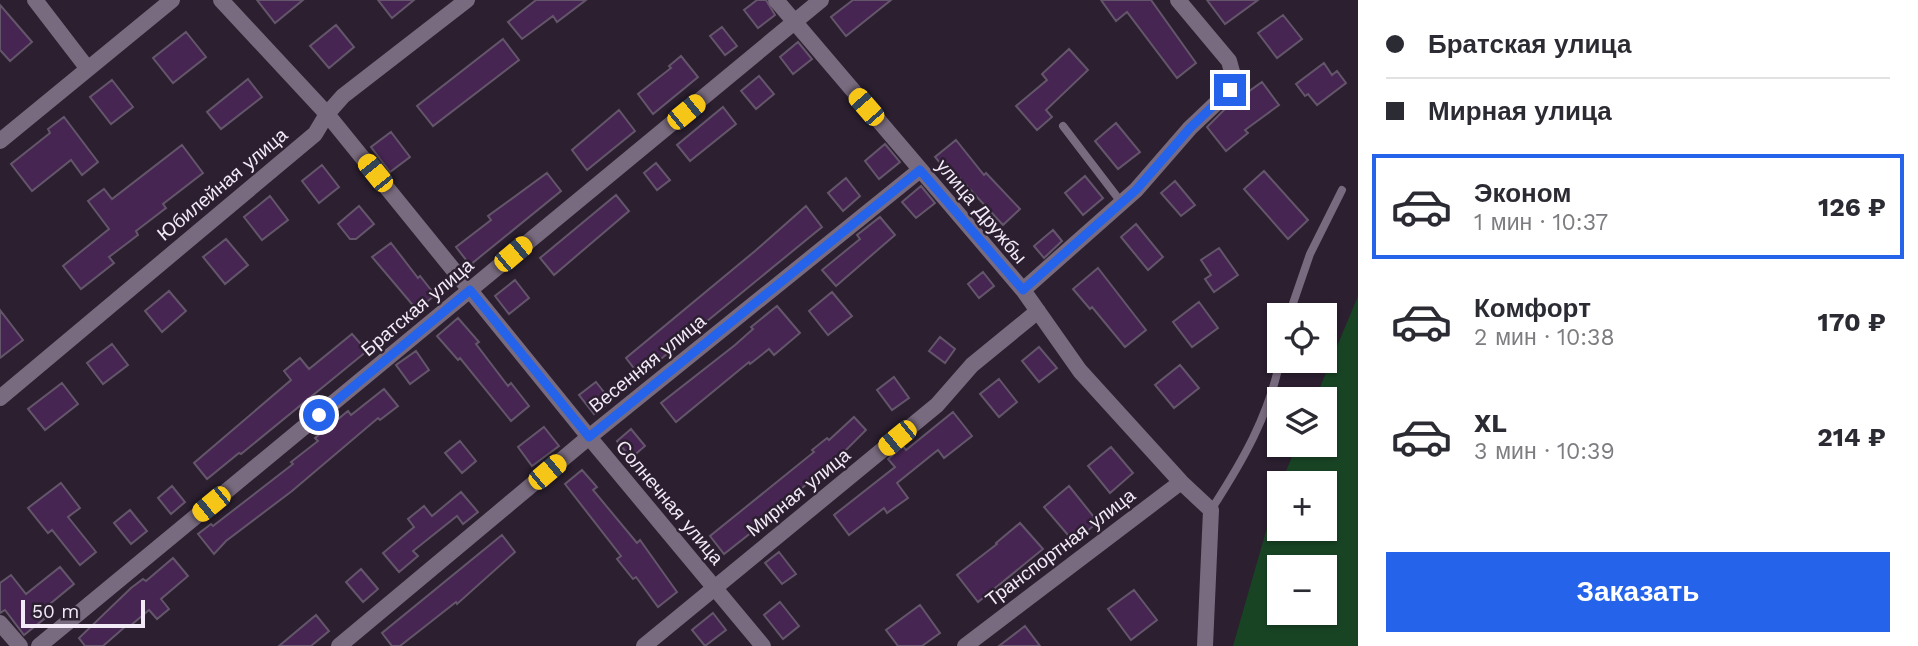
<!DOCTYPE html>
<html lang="ru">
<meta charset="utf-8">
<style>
:root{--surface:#fff;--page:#f2f2f3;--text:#2b2b33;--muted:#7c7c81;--line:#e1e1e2;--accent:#2563eb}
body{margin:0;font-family:"Work Sans",sans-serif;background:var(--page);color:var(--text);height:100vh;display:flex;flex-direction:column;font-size:26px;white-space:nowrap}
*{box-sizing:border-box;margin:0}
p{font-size:23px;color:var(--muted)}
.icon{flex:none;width:38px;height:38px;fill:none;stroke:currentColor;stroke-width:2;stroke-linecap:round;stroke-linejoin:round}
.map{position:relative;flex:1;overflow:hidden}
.panel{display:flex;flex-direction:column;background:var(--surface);width:560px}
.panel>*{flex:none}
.guide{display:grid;align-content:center;height:154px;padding:0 28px;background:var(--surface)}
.controls{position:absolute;left:1267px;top:303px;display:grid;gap:14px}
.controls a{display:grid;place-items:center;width:70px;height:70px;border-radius:0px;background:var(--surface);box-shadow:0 2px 5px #0004;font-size:35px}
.scale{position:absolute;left:21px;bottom:18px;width:124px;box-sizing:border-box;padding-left:7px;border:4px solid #f2eaf6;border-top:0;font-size:19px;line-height:24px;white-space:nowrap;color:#f2eaf6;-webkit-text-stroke:5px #2b1f30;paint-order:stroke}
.end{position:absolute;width:32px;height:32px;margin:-16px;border:9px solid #2563eb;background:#fff;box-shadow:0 0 0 4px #fff}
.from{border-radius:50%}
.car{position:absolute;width:21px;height:42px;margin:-21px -10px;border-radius:9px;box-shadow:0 0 5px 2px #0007;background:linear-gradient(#f5c518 24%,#345 0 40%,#f5c518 0 76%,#345 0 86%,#f5c518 0)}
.guide b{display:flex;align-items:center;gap:24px;height:66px;font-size:26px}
.guide b+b{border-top:2px solid var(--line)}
.guide i{width:18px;height:18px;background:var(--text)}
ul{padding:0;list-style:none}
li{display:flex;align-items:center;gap:21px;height:105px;margin:0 14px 10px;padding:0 14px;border:4px solid transparent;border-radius:0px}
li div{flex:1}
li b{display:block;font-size:26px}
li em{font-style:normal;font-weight:700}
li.selected{border-color:var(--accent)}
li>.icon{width:63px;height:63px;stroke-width:1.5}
.button{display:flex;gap:14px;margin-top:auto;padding:14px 28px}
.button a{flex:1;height:80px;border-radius:0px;background:var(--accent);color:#fff;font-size:28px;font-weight:700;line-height:80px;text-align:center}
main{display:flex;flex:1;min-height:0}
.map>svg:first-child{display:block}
.green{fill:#184424;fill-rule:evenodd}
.building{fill:#462552;stroke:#64566a;stroke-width:2}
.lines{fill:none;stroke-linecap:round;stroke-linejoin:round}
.service{stroke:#796b7f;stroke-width:8}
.minor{stroke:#796b7f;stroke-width:16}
.route{stroke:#2563eb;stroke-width:9}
.labels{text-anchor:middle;stroke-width:5;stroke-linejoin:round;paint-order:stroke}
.street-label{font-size:19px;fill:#f2eaf6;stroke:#2b1f30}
</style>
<main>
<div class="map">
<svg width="1358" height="646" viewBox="0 0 1358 646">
<rect width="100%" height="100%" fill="#2b1f30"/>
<path class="green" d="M1358,296V646H1233L1279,486V528H1325V483H1281L1297,445L1325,444V399H1315ZM1279,567H1325V612H1279Z"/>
<path class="building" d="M257,0H303L275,23Z
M378,0H414L392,18Z
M536,0H586L557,22L553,16L522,39L508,22Z
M757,0H766L775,15L758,28L744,10Z
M853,0H891L846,36L831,17Z
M1101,0H1151L1196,63L1177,78L1127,12L1116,21Z
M1207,0H1258L1225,24Z
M0,5L32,42L10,61L0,50Z
M1283,15L1302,39L1277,58L1258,33Z
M336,25L354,47L329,68L310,46Z
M722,27L737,46L725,55L710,36Z
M186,32L206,57L173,83L153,58Z
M503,39L519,60L433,126L417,106Z
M798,42L812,59L793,74L780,57Z
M1069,49L1088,70L1046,110L1052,117L1037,130L1016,106L1047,80L1042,74Z
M681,56L698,77L653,114L638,94L671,68L669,66Z
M1324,63L1332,75L1337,71L1346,83L1317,105L1308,94L1305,96L1296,84Z
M759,76L774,94L756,109L741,91Z
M248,79L262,97L221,129L207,112Z
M112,80L133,107L111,124L90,97Z
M1262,82L1279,105L1245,130L1248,133L1226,151L1207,127L1227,107Z
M723,107L736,124L690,161L677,145Z
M619,110L635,131L587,170L572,150Z
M64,117L98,162L82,175L71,160L32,191L11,164L50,133L48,129Z
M1116,123L1140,152L1118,169L1095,141Z
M391,132L410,157L390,172L371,147Z
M956,140L984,175L986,173L1020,209L1003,225L953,171L949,174L935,157Z
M885,144L900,162L879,179L865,161Z
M182,145L203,173L163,204L166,208L136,231L138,235L109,257L114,263L81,289L63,266L109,229L88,201L104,189L112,199Z
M656,163L670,180L657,190L644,173Z
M322,165L339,187L319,203L302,181Z
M1264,171L1308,220L1288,239L1244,189Z
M547,173L561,191L470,265L456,247L491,220L488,216Z
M1085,176L1103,198L1083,215L1065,193Z
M846,178L860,196L843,211L828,193Z
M1175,181L1195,205L1181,216L1161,193Z
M921,186L935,203L916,218L902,202Z
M616,195L629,211L554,275L540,258Z
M270,196L288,220L262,240L244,217Z
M359,206L374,224L356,239H350L338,224Z
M806,206L822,227L640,376L626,358L755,251Z
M880,217L895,235L836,286L822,270L860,239L857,235Z
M1136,224L1163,257L1148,270L1121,237Z
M1053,230L1062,241L1044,258L1034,246Z
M226,239L248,265L225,284L203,257Z
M391,243L418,278L420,276L435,295L417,310L372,257Z
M1219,248L1238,275L1214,292L1205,279L1211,275L1201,260Z
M1098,268L1146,330L1125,347L1092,307L1090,309L1073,289Z
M983,272L994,286L979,298L968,284Z
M515,280L529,298L509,314L495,296Z
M169,291L186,311L162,332L145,311Z
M832,292L852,316L828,335L809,311Z
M1199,302L1218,328L1192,347L1173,322Z
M777,306L800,333L774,355L769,349L750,364L749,362L676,422L661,403L735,345L753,329L751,327Z
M0,310L23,340L0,358Z
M458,318L479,342L476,344L508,386L511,383L529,406L511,421L460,358L458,360L437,336Z
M352,334L367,351L241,454L239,453L207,479L194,463L291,380L284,371L300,358L309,369Z
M940,337L955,349L945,363L929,351Z
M112,344L128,365L103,384L87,363Z
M1039,347L1057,368L1039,382L1022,361Z
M416,351L429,370L410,384L396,365Z
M1180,365L1199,388L1174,408L1155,385Z
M894,377L909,398L892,410L877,390Z
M999,379L1017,402L999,417L980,394Z
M596,382L611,401L594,414L579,395Z
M62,383L78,404L45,430L28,409Z
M384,389L398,406L380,420L378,418L292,491L226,541L214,554L198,534L211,524L213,526L293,464L291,462L318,441L315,438L348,411L351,415Z
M953,412L972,436L944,458L938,450L897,483L908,498L887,513L884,508L849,535L834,515L895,467L888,459L903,446L906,450Z
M854,417L866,430L841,455L775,511L776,513L724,554L710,536L814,452L812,450L827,438L829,440Z
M544,427L559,446L532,466L518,447Z
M631,429L645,446L631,458L617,441Z
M460,441L476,461L462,473L445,453Z
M1111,447L1133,473L1110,493L1088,466Z
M582,470L597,487L593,490L637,543L640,540L677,592L658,607L636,577L633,579L617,559L621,556L565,484Z
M61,483L80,508L68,517L96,552L80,565L52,530L48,533L28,508Z
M172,486L185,502L171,514L158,498Z
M1069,486L1098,522L1074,542L1044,507Z
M461,492L478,512L463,524L457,516L413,551L418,556L399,572L383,553L414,527L408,519L424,506L432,516Z
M130,510L147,531L131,544L114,523Z
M1020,523L1043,549L978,602L957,575L997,544L996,543Z
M502,535L515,552L457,604L456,602L400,646H392L382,633Z
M779,552L796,574L782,584L765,563Z
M173,558L188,576L161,599L169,609L157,619L149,610L129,627L127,625L103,646H85L79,638L131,588L143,579L146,581Z
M60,567L74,584L39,613L44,619L24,635L5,610L0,613V583L11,575L26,594Z
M361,569L378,589L363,602L346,582Z
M1134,590L1157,620L1131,640L1108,609Z
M780,602L799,626L783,639L764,615Z
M920,605L940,633L922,646H898L886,630Z
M713,613L726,630L705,646L692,630Z
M316,615L329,631L311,646H279Z
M1025,626L1040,646H999Z"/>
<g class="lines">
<path class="service" d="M1063,126L1121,202
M1289,315L1310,254L1342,190
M1211,510C1242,462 1269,416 1280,360"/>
<path class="minor" d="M35,0L88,69
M221,0L327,114L589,437L763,646
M776,0L1023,290L1080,371L1181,482L1211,510L1205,646
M0,141L172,0
M1023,290L1136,190L1190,128L1230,90L1234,79L1229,61L1178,0
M0,398L315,134L327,114L343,96L467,0
M0,623L20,646
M39,646L821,0
M339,646L589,437L920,170
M644,646L937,405L972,365L1038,311
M965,646L1181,482"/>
</g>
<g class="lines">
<path class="route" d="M319,415L470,290L589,437L920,170L1023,290L1136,190L1190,128L1230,90"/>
</g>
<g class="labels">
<g class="street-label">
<text transform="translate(222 184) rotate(-40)" y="7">Юбилейная улица</text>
<text transform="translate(982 211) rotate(50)" y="7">улица Дружбы</text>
<text transform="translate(417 307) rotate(-40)" y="7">Братская улица</text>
<text transform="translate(647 363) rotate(-39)" y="7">Весенняя улица</text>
<text transform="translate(798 492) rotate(-39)" y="7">Мирная улица</text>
<text transform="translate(670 502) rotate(50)" y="7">Солнечная улица</text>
<text transform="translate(1060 547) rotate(-37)" y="7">Транспортная улица</text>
</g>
</g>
</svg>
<div class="controls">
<a><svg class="icon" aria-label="locate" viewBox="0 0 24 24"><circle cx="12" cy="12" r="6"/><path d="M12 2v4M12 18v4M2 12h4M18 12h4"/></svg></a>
<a><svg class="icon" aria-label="layers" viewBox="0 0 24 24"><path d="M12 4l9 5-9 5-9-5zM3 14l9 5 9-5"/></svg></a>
<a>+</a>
<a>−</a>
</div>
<div class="scale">50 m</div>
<i class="end from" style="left:319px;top:415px"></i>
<i class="end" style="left:1230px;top:90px"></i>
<i class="car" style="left:866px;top:107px;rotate:319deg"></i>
<i class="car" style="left:686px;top:112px;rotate:51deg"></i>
<i class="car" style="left:375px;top:173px;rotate:321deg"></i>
<i class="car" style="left:513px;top:254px;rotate:50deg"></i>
<i class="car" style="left:897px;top:438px;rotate:231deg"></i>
<i class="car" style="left:547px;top:472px;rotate:50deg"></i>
<i class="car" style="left:211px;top:504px;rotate:231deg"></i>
</div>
<section class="panel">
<div class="guide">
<b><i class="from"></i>Братская улица</b>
<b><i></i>Мирная улица</b>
</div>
<ul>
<li class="selected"><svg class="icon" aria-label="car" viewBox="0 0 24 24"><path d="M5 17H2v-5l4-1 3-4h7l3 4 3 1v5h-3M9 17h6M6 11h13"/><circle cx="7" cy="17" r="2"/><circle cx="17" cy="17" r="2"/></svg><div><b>Эконом</b><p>1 мин · 10:37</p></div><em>126 ₽</em></li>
<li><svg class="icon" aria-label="car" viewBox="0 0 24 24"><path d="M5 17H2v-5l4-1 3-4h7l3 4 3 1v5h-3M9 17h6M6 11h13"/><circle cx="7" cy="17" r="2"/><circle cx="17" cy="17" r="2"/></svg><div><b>Комфорт</b><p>2 мин · 10:38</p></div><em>170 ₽</em></li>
<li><svg class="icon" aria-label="car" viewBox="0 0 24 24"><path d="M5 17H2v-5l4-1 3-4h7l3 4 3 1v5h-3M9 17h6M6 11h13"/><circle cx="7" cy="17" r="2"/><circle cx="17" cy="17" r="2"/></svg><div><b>XL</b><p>3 мин · 10:39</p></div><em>214 ₽</em></li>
</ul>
<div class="button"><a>Заказать</a></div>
</section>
</main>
